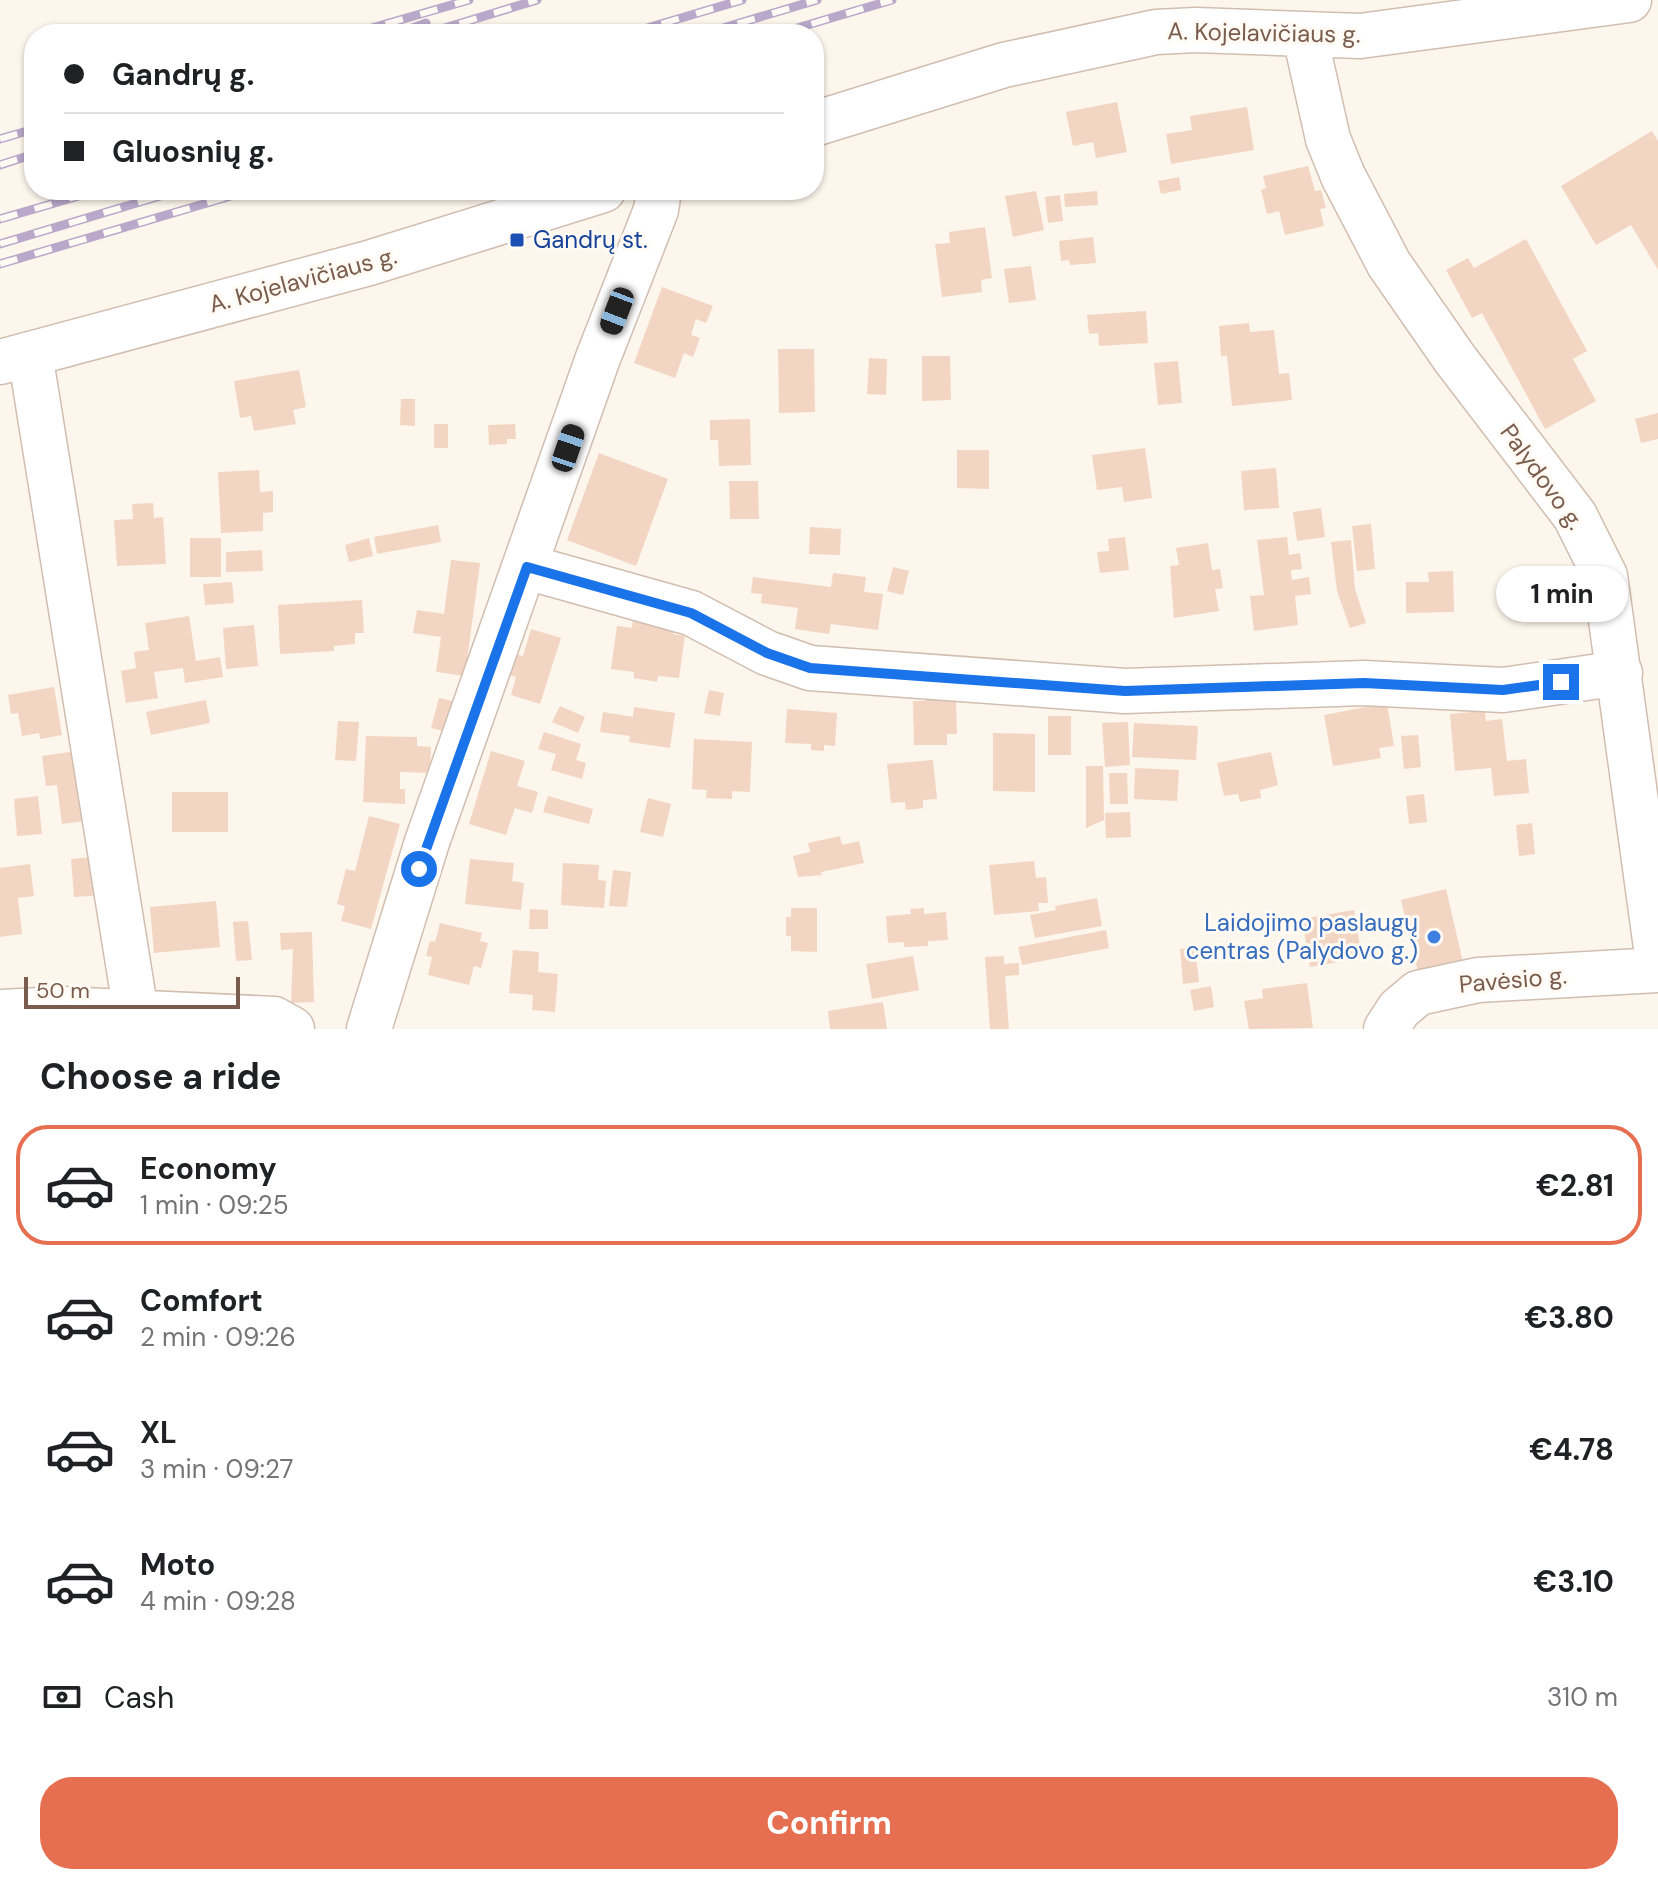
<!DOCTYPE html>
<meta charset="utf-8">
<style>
:root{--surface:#fff;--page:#f2f2f2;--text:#202124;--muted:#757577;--line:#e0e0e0;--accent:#e76f51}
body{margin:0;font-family:"DM Sans",sans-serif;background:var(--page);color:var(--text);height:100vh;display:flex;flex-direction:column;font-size:30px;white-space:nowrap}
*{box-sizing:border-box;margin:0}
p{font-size:26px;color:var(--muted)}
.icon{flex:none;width:44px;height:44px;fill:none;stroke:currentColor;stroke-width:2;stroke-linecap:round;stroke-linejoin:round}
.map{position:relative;height:1029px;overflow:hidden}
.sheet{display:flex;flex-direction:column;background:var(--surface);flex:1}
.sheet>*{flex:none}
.guide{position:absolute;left:24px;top:24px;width:800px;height:176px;border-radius:32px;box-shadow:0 2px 6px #0004;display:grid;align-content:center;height:176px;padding:0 40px;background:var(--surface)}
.scale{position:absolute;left:24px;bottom:20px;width:216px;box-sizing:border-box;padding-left:8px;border:4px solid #7a5c4d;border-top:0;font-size:22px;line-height:28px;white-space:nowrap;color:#7a5c4d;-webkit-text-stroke:6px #fffaf3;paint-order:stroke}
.end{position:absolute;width:36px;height:36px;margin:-18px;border:10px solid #1a73e8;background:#fff;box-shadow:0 0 0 4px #fff}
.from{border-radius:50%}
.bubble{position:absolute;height:56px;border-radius:28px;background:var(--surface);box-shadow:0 2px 6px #0004;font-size:26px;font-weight:700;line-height:56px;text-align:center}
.car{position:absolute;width:24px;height:48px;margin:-24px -12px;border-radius:10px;box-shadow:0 0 6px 2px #0007;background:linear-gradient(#222 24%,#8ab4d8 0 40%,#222 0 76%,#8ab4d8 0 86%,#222 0)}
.guide b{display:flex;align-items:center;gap:28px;height:76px;font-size:30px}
.guide b+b{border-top:2px solid var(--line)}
.guide i{width:20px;height:20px;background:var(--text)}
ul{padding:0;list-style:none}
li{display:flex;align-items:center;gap:24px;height:120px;margin:0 16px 12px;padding:0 24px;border:4px solid transparent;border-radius:32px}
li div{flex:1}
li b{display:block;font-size:30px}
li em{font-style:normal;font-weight:700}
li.on{border-color:var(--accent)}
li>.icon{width:72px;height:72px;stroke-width:1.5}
h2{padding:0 40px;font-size:36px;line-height:96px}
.pay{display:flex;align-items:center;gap:20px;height:88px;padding:0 40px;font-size:30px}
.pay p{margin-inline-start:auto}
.action{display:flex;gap:16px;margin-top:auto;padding:16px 40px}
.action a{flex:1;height:92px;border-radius:32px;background:var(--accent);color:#fff;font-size:32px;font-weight:700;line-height:92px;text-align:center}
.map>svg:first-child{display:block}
.building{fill:#f3d5c3}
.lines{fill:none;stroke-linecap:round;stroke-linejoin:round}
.minor-casing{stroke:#d1beb0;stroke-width:47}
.minor{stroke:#fff;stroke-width:44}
.rail-casing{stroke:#b9a8c9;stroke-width:9}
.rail{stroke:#fffaf3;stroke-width:6;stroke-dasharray:18;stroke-linecap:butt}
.route{stroke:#1a73e8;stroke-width:10}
.transit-dot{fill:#1a4fb4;stroke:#fffaf3;stroke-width:3}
.shop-dot{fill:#3f7fe0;stroke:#fffaf3;stroke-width:3}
.labels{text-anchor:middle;stroke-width:6;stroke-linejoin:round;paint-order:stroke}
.street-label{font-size:24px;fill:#7a5c4d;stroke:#fffaf3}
.transit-label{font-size:24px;fill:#164399;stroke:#fffaf3;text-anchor:start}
.shop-label{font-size:24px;fill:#366cbe;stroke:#fffaf3;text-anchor:end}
</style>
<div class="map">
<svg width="1658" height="1029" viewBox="0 0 1658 1029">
<rect width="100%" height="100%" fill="#fdf6ec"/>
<path class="building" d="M1117,102L1127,152L1096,158L1093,142L1073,146L1066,112Z
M1247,107L1254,150L1171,164L1166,134L1192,130L1190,116Z
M1652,131L1658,141V270L1631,225L1596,245L1561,186Z
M1308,166L1315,191L1321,190L1326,208L1320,209L1324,226L1285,235L1279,211L1267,214L1261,190L1266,188L1263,176Z
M1179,177L1181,190L1161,194L1158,181Z
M1036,191L1044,230L1013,237L1005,196Z
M1097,191L1098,205L1065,207L1064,194Z
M1060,195L1063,221L1048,223L1045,197Z
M985,227L992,278L981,280L982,292L942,297L935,244L950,243L949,232Z
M1093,237L1096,263L1070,265L1069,260L1061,261L1059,241Z
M1526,239L1587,351L1573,359L1596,401L1545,429L1482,313L1472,318L1446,270L1468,258L1474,268Z
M1031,266L1036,300L1009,303L1004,269Z
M662,287L713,306L706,323L696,319L691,335L700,338L693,357L684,353L675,378L634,363Z
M1146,311L1148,343L1099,346L1098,333L1089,334L1087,315Z
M1249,323L1250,332L1274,330L1279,374L1289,373L1292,400L1232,406L1227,356H1221L1219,326Z
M778,349H814L815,412L779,413Z
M922,356H950L951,400L922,401Z
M869,358L887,359L886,395L867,394Z
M1178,361L1182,403L1158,405L1154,363Z
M299,370L306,407L293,410L296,424L254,431L251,416L240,418L234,381Z
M401,399H415V426L400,425Z
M1658,413V439L1641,443L1635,419Z
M750,419L751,465L719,466L718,440H710V420Z
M434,424H448V448H434Z
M515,424L516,439H507V444L489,445L488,425Z
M1145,448L1152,498L1124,502L1122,487L1097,490L1092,455Z
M957,450H989V489L957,488Z
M599,453L668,479L636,566L567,540Z
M1276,468L1279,508L1244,510L1241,471Z
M259,470L260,492L273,491V512L263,513V531L221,533L218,472Z
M729,481H758L759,519H730Z
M153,503L154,518L163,517L166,564L117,566L114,520L133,519L132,504Z
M1321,508L1325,537L1297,541L1293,512Z
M1371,524L1375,569L1357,571L1352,526Z
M438,525L441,542L377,554L374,537Z
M810,527L841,529L840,555L809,554Z
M1125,537L1129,570L1100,573L1097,552L1109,551L1108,539Z
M1287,537L1289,555L1300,553L1302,569L1291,570L1292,580L1309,577L1311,594L1295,596L1298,625L1254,631L1250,596L1264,595L1257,540Z
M190,538H221V577H190Z
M369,538L373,556L349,562L345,545Z
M1351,540L1355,589L1366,623L1350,628L1337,591L1331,542Z
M1208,543L1212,570L1220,569L1223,588L1215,589L1219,611L1174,618L1170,566L1179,565L1176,548Z
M262,550L263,571L226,572V552Z
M451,560L480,563L465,676L436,672L441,637L413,633L417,610L444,614Z
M893,567L909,571L903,595L887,591Z
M1453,571L1454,612L1406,613V582H1429L1428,572Z
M833,573L866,577L864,592L883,594L878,630L831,624L829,634L795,629L798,608L761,603L762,594L751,593L753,577L831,587Z
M232,582L234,603L205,605L203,584Z
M362,600L364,633H355V644L334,646V651L280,654L278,605Z
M189,616L196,661L220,657L223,677L185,683L183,668L154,672L158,698L126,703L121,671L136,668L134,652L149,650L145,623Z
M633,618L675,624L673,634L685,636L679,678L658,676L657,682L634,678V672L611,669L617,626L632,628Z
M254,625L258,666L226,669L223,628Z
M531,629L561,638L540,704L511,695L516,677L508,675L515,654L523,656Z
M54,687L62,735L40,739L39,733L22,736L18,713L11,714L8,695Z
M709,690L724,693L720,716L704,713Z
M943,694V701H956L957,734H947V745H914L913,701H925V695Z
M439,698L456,702L447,732L431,728Z
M206,700L210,723L151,735L146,712Z
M1387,703L1394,746L1379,748L1381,758L1333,766L1324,715Z
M560,706L585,717L578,733L552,722Z
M634,707L675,713L670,748L629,742L630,736L600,732L603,712L633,717Z
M787,709L837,713L835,746L824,745V751L811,750V744L785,743Z
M1485,711L1486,721L1502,719L1507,761L1526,759L1529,793L1494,796L1491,768L1455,771L1450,714Z
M1048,716H1071V755H1048Z
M338,721L359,722L356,761L335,760Z
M1128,722L1130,765L1105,767L1102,723Z
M1134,723L1198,726L1196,760L1132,757Z
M544,732L581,744L576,760L586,763L582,779L551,770L556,754L538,749Z
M993,733L1035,734V792L993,791Z
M1418,735L1421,767L1404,769L1401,736Z
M366,736L417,737V746L431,747L430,773L400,772V789H405V804L363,802Z
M694,739L752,742L750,792L732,791V799L706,798L707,790L692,789Z
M83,750L92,820L62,824L57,785L46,786L42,756Z
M491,751L525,761L517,786L538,792L532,813L515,808L506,835L469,824Z
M1271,752L1278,785L1260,790L1261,798L1240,802L1238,794L1224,796L1217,763Z
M933,760L937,799L923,800V808L906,810L905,802L891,803L887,764Z
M1086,766H1103L1104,820L1086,828Z
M1135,768L1179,770L1177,801L1134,799Z
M1109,773H1127L1128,804H1110Z
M172,792H228V832H172Z
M1424,794L1427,822L1409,824L1406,796Z
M38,796L42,834L17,836L14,799Z
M548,796L593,809L589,824L543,812Z
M648,798L671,804L663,837L640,832Z
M1130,812L1131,837L1106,838L1105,813Z
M369,816L400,824L371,929L341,921L345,906L337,904L346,869L355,871Z
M1532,823L1535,854L1519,856L1516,825Z
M840,836L842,845L859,841L864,863L821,872L822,875L798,877L793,856L810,852L808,843Z
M101,856L105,895L74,897L71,859Z
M470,859L514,863L512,881L524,883L521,910L465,904Z
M1034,861L1036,878L1046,877L1048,903H1038L1039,911L994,915L989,865Z
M563,863L599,865L598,880L606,881L604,908L561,905Z
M30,864L34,896L18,898L22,934L0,937V868Z
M613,870L631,872L627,907L609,906Z
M1446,889L1466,975L1421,985L1401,900Z
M1097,898L1102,926L1035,938L1030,915L1056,910L1055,906Z
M216,901L220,947L154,953L150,907Z
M791,908H817V952L791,951V936H786V917H791Z
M924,908V914L946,912L948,940L928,941V946L904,947V942L888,943L886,916L911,914L910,909Z
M530,909L548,910V929H529Z
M1354,910L1362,958L1310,967L1302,919Z
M248,921L252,960L236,961L233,922Z
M440,923L482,933L480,941L488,943L481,968L474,966L469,985L428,975L432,957L426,956L430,941L435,942Z
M1106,930L1109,948L1022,965L1018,947Z
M312,932L314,1002L291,1003L293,949L281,950L280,933Z
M1195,947L1199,982L1183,984L1180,949Z
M513,950L539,952L538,972L558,974L555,1012L532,1010L533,995L509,993Z
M913,956L919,990L872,999L866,964Z
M1004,956V964L1019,963V975L1005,976L1009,1029H990L985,957Z
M1307,983L1313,1028L1249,1029L1244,1001L1263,998L1262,989Z
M1211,986L1214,1007L1194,1011L1190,990Z
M883,1002L887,1029H830L828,1011Z"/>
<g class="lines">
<defs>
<path id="minor" d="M1305,36L1328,139L1343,176L1389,264L1455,359L1575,516L1605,576L1658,962
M814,124L1004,65L1156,32L1196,30L1360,36L1629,0
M30,354L136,1013
M0,362L369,263L603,190
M527,567L691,613L767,653L810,668L1125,691L1364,683L1503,690L1620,673
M0,1012L62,1009L274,1019L292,1029
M369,1029L427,842L598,358L656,210L659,190
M1386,1029L1399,1009L1418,993L1478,980L1658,970"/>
</defs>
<use href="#minor" class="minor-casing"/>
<use href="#minor" class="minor"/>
<defs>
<path id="rail" d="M351,34L469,0
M397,34L426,23
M425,34L537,0
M627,34L742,0
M703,34L817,0
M777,34L892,0
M0,139L34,129
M0,165L34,154
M0,219L99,190
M0,244L180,190
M0,264L251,190"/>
</defs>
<use href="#rail" class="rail-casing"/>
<use href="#rail" class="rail"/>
</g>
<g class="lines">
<path class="route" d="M419,869L527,567L691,613L767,653L810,668L1125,691L1364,683L1503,690L1561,682"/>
</g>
<rect class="transit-dot" x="509" y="232" width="16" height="16" rx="4"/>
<circle class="shop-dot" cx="1434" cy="937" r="8"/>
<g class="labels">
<g class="street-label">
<text transform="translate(1264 33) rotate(1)" y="8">A. Kojelavičiaus g.</text>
<text transform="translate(303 280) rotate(-15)" y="8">A. Kojelavičiaus g.</text>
<text transform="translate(1542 477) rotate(54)" y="8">Palydovo g.</text>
<text transform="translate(1513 980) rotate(-5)" y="8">Pavėsio g.</text>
</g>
<g class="transit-label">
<text x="533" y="248">Gandrų st.</text>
</g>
<g class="shop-label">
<text x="1418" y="931">Laidojimo paslaugų<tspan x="1418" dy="28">centras (Palydovo g.)</tspan></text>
</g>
</g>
</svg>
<div class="scale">50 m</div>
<i class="end from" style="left:419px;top:869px"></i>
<i class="end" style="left:1561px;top:682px"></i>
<div class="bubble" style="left:1496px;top:566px;width:132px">1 min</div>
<i class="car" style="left:617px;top:311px;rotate:201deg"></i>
<i class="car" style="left:568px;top:448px;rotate:19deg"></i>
<div class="guide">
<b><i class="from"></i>Gandrų g.</b>
<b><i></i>Gluosnių g.</b>
</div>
</div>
<section class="sheet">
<h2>Choose a ride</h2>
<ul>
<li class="on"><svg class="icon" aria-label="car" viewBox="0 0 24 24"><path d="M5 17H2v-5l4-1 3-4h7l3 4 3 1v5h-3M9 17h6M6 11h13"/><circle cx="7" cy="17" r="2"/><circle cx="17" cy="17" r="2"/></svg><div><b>Economy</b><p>1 min · 09:25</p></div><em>€2.81</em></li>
<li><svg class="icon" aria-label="car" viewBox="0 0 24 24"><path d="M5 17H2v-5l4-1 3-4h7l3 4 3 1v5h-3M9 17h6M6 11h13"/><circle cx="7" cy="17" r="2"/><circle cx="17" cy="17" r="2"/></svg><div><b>Comfort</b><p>2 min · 09:26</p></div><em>€3.80</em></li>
<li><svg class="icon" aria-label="car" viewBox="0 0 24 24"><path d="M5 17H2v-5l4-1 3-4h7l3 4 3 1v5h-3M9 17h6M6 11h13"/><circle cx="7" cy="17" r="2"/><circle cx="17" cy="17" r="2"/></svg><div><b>XL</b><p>3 min · 09:27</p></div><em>€4.78</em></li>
<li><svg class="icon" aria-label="car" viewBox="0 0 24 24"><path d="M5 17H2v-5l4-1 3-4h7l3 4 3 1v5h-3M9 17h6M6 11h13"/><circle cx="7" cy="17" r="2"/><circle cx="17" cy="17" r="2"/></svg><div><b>Moto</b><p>4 min · 09:28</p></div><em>€3.10</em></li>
</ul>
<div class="pay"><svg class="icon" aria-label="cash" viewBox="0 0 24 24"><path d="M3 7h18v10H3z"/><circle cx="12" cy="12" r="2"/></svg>Cash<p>310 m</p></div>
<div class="action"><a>Confirm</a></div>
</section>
